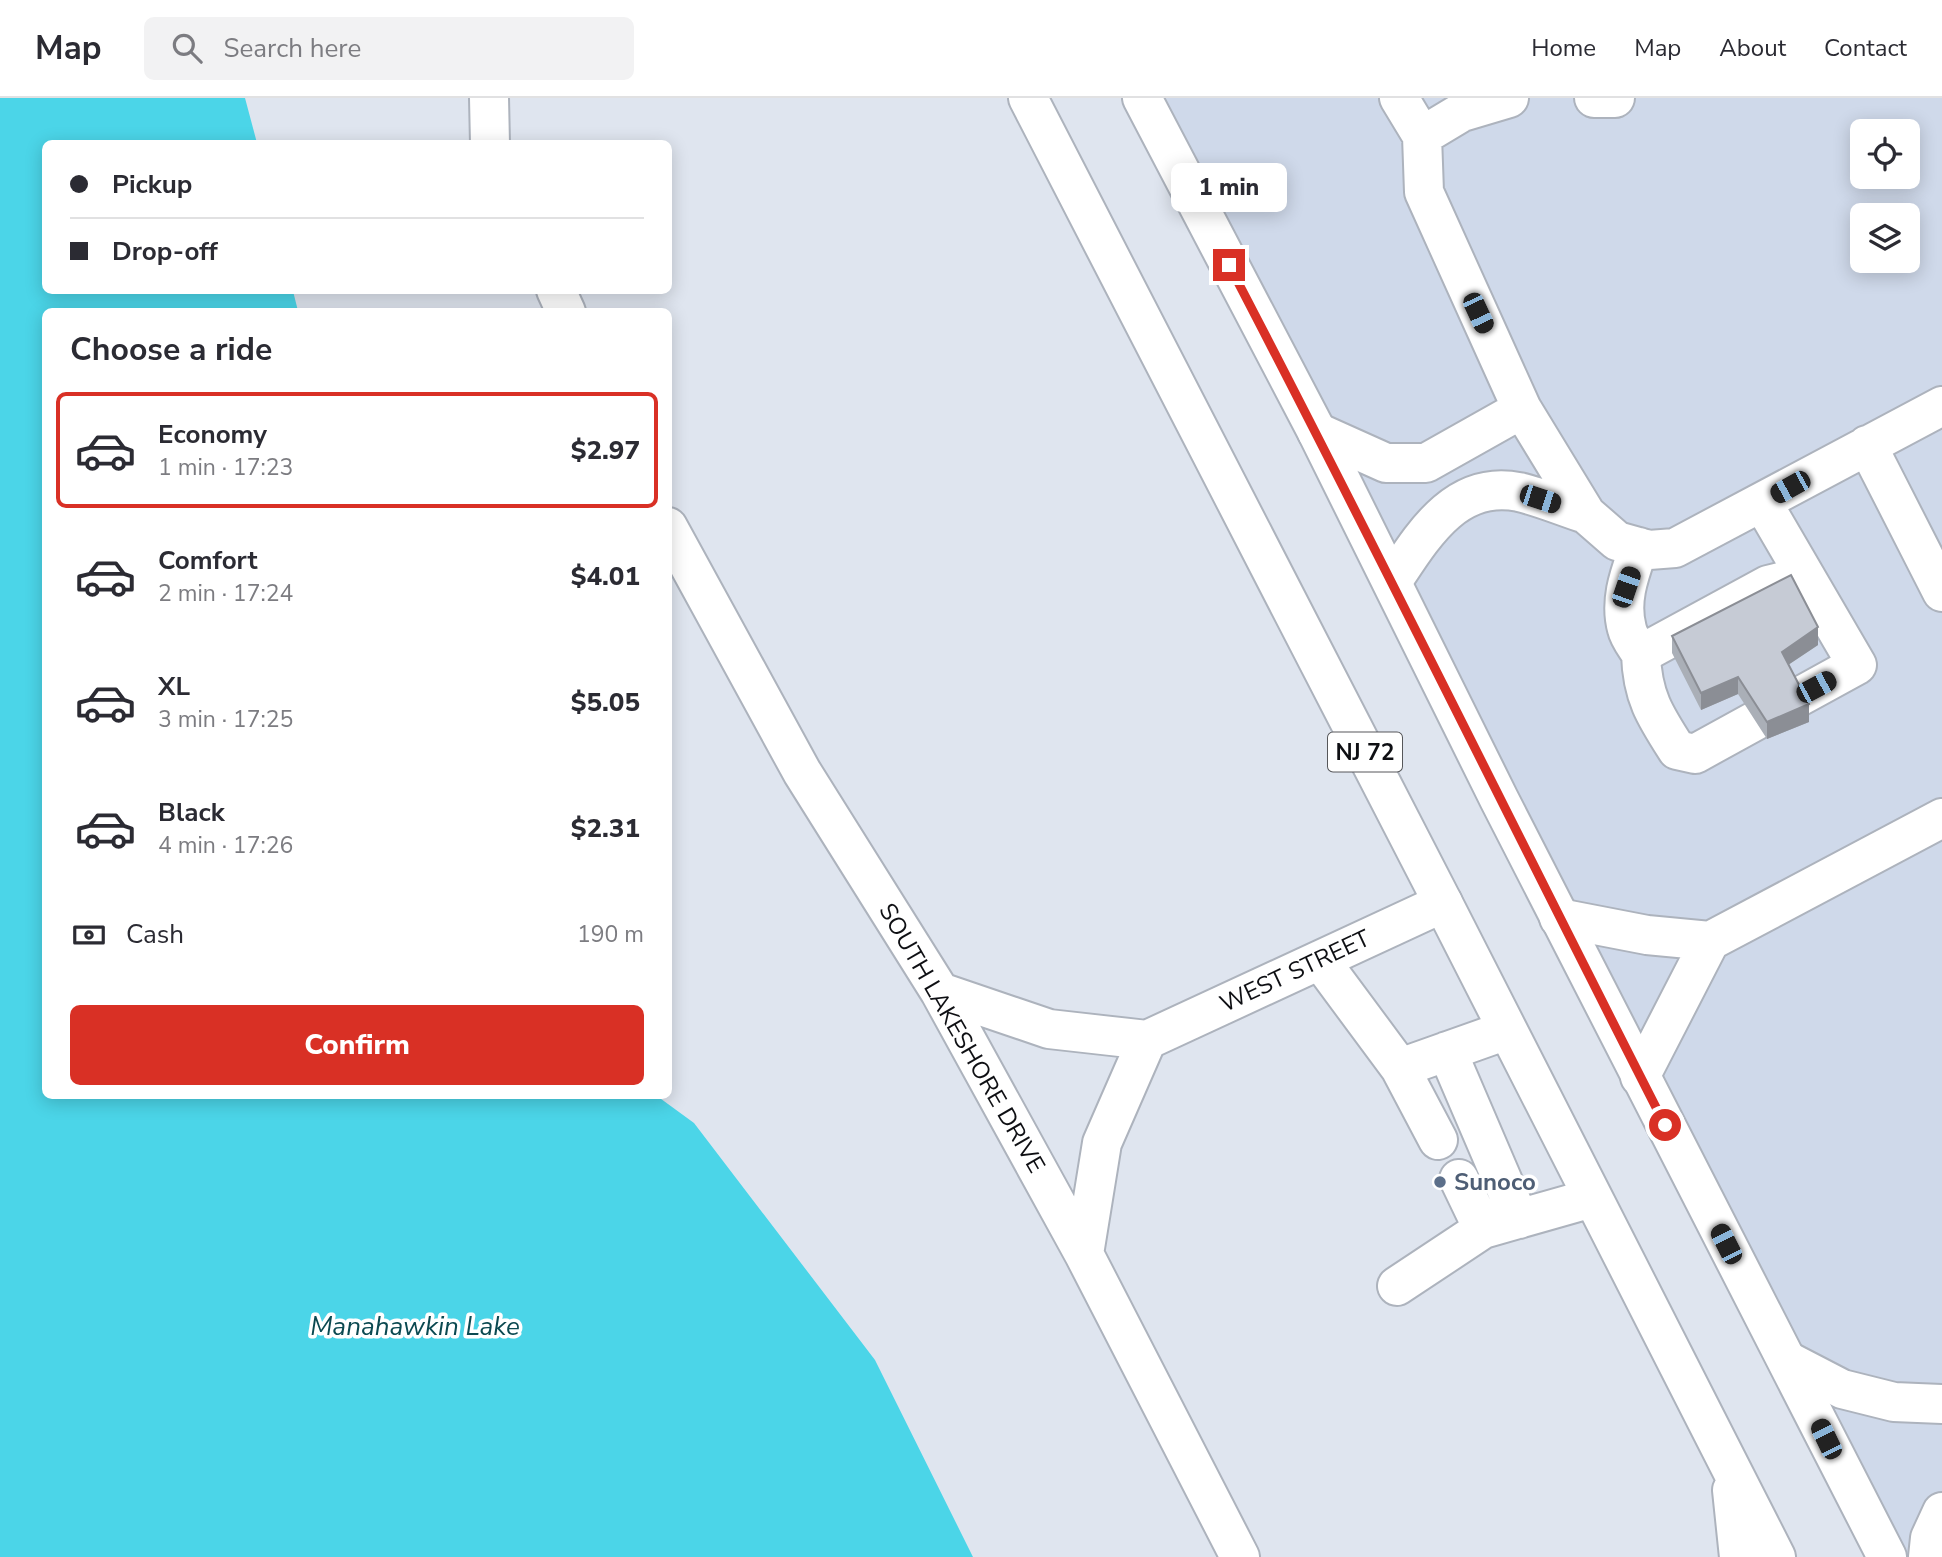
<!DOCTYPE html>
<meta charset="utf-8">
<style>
:root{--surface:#fff;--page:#f2f2f3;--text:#2b2b33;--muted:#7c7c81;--line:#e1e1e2;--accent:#d93025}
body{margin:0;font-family:"Nunito Sans",sans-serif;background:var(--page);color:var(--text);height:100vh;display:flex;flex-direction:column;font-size:26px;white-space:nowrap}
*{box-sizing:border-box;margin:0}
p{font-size:23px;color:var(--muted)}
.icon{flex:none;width:38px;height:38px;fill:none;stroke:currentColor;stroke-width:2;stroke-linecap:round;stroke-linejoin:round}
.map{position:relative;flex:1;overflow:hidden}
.drawer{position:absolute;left:42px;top:210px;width:630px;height:791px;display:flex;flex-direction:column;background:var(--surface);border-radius:10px;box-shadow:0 4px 18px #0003}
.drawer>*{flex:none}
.banner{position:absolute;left:42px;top:42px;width:630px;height:154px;border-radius:10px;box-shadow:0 4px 18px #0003;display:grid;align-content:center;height:154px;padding:0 28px;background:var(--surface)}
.fabs{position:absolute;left:1850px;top:21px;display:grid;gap:14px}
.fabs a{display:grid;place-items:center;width:70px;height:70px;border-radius:10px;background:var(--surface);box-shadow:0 4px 18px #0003;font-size:35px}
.end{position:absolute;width:32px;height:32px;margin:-16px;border:9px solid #d93025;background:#fff;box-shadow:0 0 0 4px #fff}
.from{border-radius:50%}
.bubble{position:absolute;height:49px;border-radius:10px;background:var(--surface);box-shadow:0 4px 18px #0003;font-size:23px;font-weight:800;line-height:49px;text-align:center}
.car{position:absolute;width:21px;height:42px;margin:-21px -10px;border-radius:9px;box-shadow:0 0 5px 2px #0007;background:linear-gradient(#222 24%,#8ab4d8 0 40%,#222 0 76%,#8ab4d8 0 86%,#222 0)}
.banner b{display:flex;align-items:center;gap:24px;height:66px;font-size:26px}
.banner b+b{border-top:2px solid var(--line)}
.banner i{width:18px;height:18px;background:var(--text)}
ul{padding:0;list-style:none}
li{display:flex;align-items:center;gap:21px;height:116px;margin:0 14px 10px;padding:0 14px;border:4px solid transparent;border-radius:10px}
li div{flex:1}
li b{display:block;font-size:26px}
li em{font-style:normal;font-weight:800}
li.on{border-color:var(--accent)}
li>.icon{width:63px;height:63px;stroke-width:1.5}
h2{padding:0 28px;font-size:32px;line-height:84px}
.pay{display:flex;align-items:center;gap:18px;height:77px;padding:0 28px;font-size:26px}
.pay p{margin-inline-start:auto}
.cta{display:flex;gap:14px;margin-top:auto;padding:14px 28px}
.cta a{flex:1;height:80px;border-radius:10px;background:var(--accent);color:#fff;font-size:28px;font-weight:800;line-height:80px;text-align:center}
header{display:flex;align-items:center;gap:42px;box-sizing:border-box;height:98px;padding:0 35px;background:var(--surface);border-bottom:2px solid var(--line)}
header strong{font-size:33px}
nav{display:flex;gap:38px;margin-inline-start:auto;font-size:24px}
.search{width:490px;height:63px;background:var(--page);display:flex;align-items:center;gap:18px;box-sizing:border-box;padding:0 24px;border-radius:10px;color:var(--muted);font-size:26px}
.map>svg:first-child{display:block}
.built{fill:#cfd9ea;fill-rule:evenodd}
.water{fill:#4bd5e8}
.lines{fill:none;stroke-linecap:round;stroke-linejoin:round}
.minor-casing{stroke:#adb3bd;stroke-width:42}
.highway-casing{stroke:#adb3bd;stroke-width:42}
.minor{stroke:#fff;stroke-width:38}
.highway{stroke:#fff;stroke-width:38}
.wall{fill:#aaafb7}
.shaded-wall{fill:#8b8e95}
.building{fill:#c6cbd5;stroke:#8b8e95;stroke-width:2}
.route{stroke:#d93025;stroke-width:9}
.service-dot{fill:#5c6f8a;stroke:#fff;stroke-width:2.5}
.labels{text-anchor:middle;stroke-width:7;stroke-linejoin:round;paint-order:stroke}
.shield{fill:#fff;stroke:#56575a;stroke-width:2}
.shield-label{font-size:23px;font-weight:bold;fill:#0e0f13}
.street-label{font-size:24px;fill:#0e0f13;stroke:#fff}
.service-label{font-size:24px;font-weight:bold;fill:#4e5e75;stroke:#fff;text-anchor:start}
.water-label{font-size:26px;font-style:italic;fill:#0b4951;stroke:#fff}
</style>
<header>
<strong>Map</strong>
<div class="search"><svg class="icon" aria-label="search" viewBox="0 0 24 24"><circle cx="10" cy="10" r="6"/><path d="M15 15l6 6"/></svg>Search here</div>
<nav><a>Home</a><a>Map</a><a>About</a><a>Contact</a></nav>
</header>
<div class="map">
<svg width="1942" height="1459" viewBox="0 0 1942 1459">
<rect width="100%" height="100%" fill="#dfe5ef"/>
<path class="built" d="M1145,0H1942V1459H1888ZM1862,33H1908V79H1862ZM1862,117H1908V163H1862Z"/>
<path class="water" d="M0,0H245L257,45L46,46V192L293,193L298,213L46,214V998H657L694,1025L875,1262L973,1459H0Z"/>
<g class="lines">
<defs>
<path id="minor" d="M489,0L490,46
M1399,0L1422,38
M1509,0L1462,14L1422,38L1424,94L1522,311L1586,416L1617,443L1649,452L1675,450L1942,308
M1594,0H1615
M556,192L566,214
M1317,334L1386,365H1426L1522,311
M1867,347L1942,494
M1762,404L1857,567L1695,656L1677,652C1655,618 1642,598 1641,556L1768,487L1804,478
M668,429L802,674L940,894L1084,1156L1240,1459
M1639,449C1630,475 1619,502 1627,531C1629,540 1636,548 1641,556
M1392,484C1422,439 1455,381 1519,394C1541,399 1564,409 1586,416
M1559,820L1647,837L1710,843L1942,720
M1320,862L1400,970L1507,932
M940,894L1049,931L1147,942L1443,805
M1447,953L1519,1121
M1400,970L1438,1042
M1640,979L1710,843
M1459,1081L1483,1131
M1084,1156L1102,1045L1147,942
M1397,1188L1483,1131L1592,1100
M1788,1263L1842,1291L1894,1304L1942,1306
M1928,1459L1930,1440L1942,1414"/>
<path id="highway" d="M1028,0L1443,805L1776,1459
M1142,0L1317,334L1499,701L1887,1459
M1732,1392L1739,1459"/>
</defs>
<use href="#minor" class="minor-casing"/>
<use href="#highway" class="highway-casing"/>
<use href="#minor" class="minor"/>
<use href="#highway" class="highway"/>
</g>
<path class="wall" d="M1672,538L1818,547L1788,567L1809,624L1767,641L1738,596L1701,612L1672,555Z"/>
<path class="shaded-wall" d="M1818,529V547L1782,571V554Z
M1738,579V596L1701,612V595Z
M1809,606V624L1767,641V624Z"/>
<path class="building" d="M1791,477L1818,529L1782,554L1809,606L1767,624L1738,579L1701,595L1672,538Z"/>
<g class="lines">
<path class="route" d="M1229,167C1378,452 1519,741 1665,1027"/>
</g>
<circle class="service-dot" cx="1440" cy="1084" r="7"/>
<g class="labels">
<rect class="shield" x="1328" y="634.5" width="74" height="39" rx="5"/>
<g class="shield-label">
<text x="1365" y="662">NJ 72</text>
</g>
<g class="street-label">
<text transform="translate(1295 873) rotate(-25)" y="8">WEST STREET</text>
<text transform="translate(962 940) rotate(60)" y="8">SOUTH LAKESHORE DRIVE</text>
</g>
<g class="service-label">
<text x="1454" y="1092">Sunoco</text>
</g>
<g class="water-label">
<text x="415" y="1237">Manahawkin Lake</text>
</g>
</g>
</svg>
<div class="fabs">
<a><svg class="icon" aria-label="locate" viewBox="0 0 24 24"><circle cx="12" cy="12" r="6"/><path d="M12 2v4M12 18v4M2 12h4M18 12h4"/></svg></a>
<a><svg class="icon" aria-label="layers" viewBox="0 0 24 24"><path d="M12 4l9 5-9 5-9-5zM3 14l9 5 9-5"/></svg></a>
</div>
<i class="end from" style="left:1665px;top:1027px"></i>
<i class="end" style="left:1229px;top:167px"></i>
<div class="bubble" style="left:1171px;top:65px;width:116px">1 min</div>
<i class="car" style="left:1478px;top:215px;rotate:155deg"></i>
<i class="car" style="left:1790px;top:389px;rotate:241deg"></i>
<i class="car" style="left:1540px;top:401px;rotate:108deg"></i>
<i class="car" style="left:1626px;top:489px;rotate:19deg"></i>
<i class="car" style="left:1816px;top:589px;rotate:62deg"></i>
<i class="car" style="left:1726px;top:1146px;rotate:333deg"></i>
<i class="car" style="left:1826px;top:1341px;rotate:334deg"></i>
<div class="banner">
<b><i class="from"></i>Pickup</b>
<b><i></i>Drop-off</b>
</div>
<section class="drawer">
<h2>Choose a ride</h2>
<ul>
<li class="on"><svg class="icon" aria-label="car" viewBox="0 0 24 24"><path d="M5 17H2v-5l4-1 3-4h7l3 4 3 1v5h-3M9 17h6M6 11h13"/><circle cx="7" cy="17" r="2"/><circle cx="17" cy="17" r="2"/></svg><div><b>Economy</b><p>1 min · 17:23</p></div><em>$2.97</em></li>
<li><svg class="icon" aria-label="car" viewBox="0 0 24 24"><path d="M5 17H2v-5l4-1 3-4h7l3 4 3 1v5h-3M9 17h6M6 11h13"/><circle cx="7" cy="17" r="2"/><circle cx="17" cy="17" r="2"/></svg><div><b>Comfort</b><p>2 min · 17:24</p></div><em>$4.01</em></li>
<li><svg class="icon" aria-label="car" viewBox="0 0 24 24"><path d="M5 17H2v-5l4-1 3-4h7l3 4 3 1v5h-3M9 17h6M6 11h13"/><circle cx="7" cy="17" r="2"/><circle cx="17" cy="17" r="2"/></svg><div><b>XL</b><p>3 min · 17:25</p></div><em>$5.05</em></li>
<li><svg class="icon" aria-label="car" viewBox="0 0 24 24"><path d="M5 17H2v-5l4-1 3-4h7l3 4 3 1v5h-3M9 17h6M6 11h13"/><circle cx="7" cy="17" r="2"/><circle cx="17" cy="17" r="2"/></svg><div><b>Black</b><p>4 min · 17:26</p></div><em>$2.31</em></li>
</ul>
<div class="pay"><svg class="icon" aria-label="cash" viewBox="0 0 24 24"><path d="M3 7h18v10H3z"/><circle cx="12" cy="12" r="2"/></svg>Cash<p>190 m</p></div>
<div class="cta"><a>Confirm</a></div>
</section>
</div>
